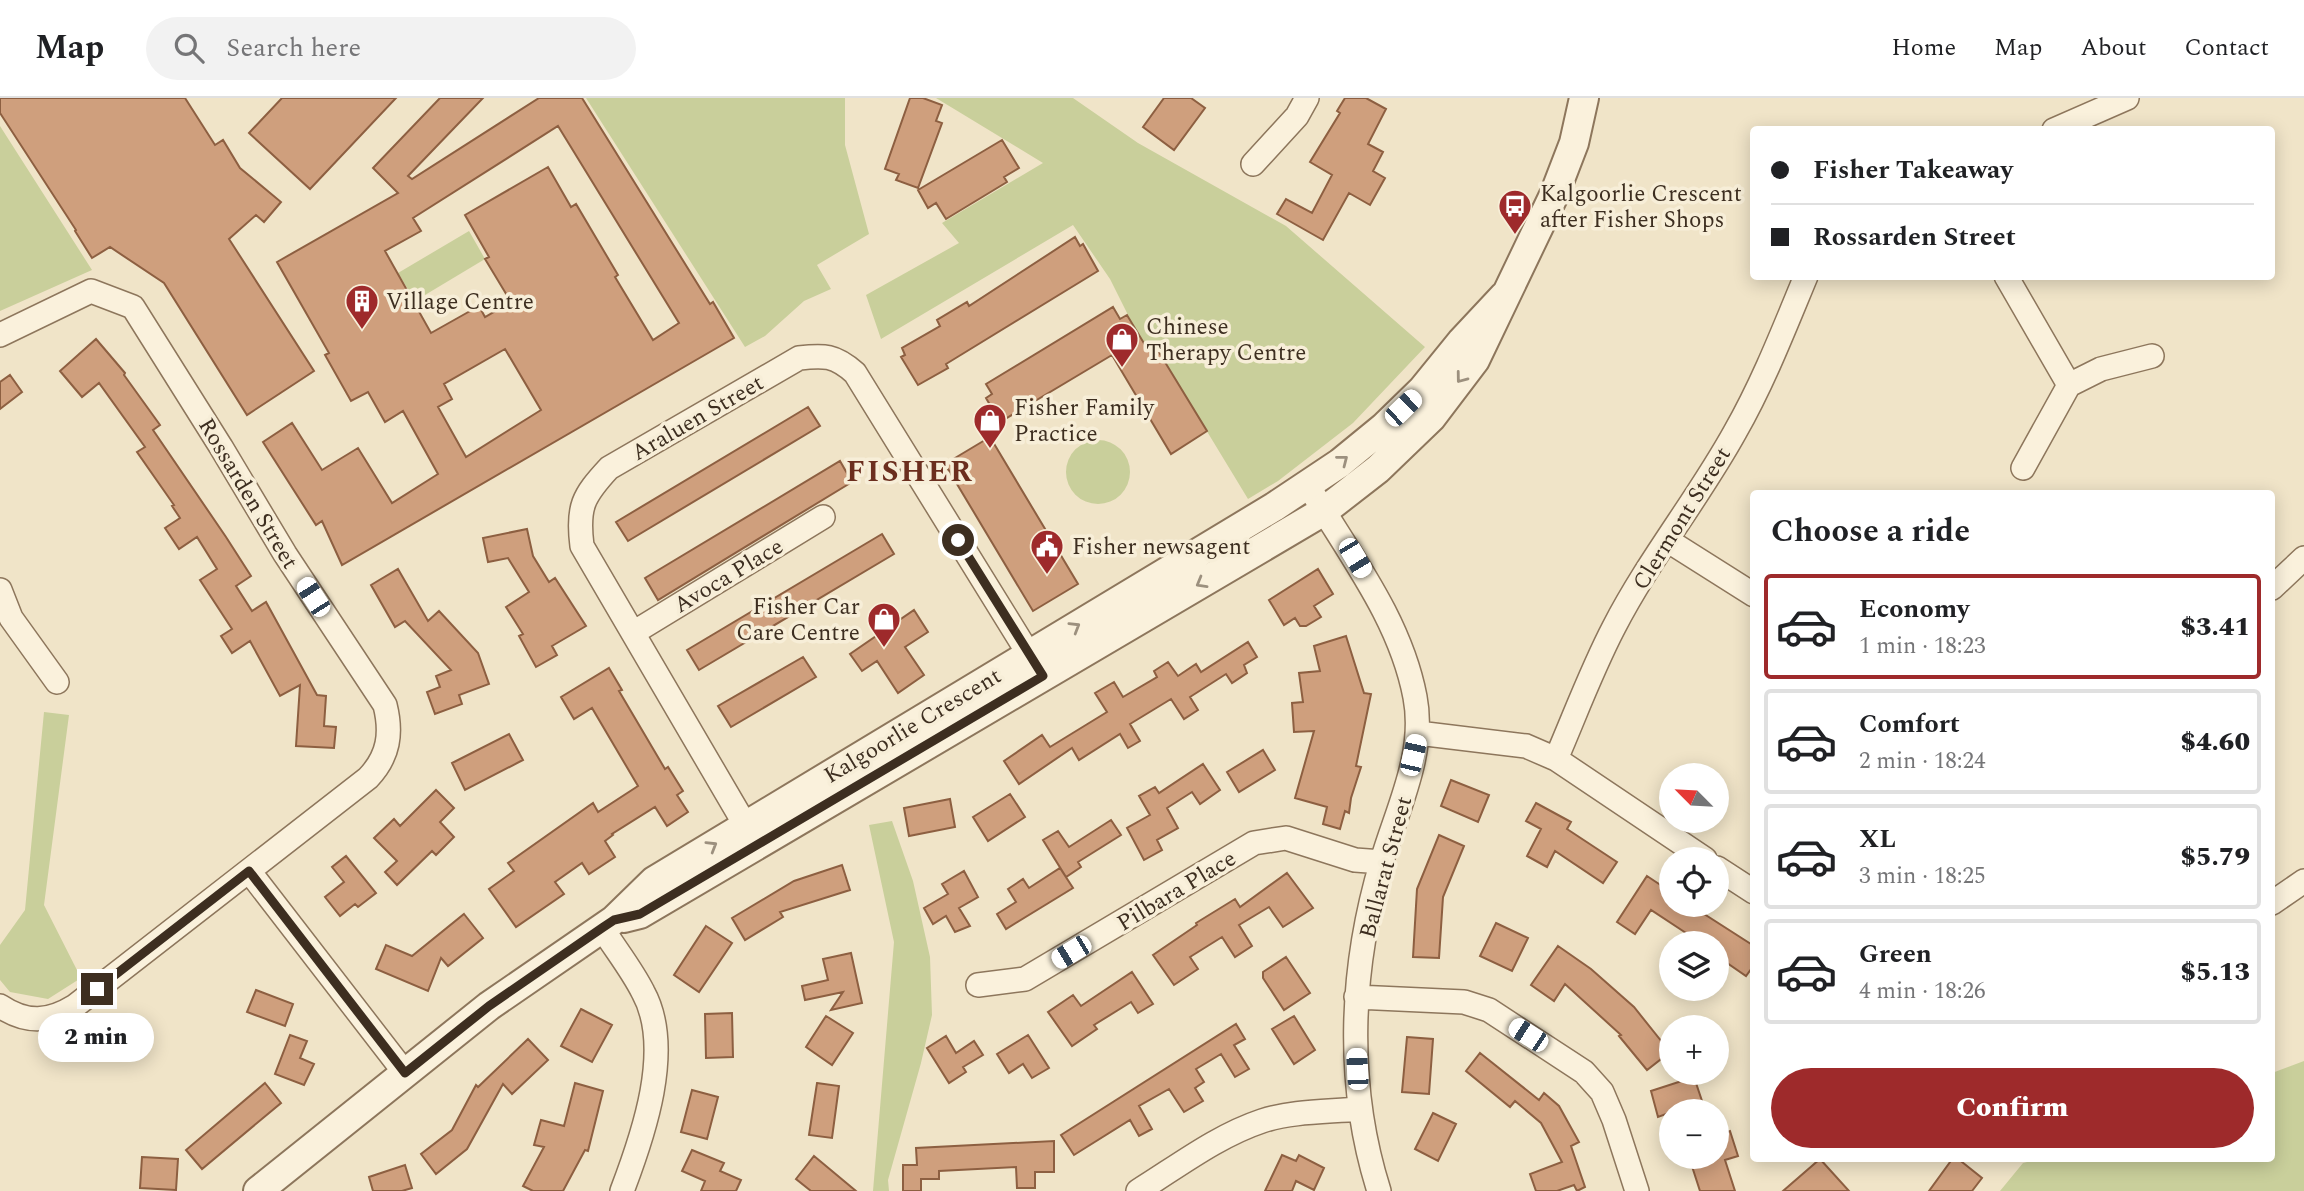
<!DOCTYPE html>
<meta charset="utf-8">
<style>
:root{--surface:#fff;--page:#f2f2f2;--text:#202124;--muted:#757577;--line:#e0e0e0;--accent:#9e2a2b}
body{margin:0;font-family:Spectral,serif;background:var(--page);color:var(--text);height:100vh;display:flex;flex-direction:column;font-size:26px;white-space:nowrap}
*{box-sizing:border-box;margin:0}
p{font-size:23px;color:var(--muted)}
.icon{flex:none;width:38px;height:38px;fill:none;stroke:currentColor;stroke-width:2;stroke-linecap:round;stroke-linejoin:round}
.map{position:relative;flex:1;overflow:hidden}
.details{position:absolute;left:1750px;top:392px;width:525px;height:672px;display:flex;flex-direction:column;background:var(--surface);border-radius:7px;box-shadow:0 4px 18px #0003}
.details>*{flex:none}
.guide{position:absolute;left:1750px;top:28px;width:525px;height:154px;border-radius:7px;box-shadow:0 4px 18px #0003;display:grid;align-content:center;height:154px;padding:0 21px;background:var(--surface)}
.needle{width:46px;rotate:294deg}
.controls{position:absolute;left:1659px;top:665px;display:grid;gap:14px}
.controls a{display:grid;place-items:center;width:70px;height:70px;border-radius:50%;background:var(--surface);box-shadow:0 4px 18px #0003;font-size:35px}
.end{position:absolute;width:32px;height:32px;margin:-16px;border:9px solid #3d2e20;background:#fff;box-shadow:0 0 0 4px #fff}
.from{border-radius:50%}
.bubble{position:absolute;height:49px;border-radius:24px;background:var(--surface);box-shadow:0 4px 18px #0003;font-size:23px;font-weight:800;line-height:49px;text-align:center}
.car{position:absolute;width:21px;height:42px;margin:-21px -10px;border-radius:9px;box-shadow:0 0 5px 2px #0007;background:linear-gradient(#fff 24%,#345 0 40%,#fff 0 76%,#345 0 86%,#fff 0)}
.guide b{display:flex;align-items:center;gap:24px;height:66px;font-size:26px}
.guide b+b{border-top:2px solid var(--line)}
.guide i{width:18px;height:18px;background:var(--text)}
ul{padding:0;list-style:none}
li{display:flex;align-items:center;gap:21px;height:105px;margin:0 14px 10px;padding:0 7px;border:4px solid var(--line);border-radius:7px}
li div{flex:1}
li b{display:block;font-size:26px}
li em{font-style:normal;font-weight:800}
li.active{border-color:var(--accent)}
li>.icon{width:63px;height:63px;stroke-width:1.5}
h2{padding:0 21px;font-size:32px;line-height:84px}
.primary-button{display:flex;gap:14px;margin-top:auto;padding:14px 21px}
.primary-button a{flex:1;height:80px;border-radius:42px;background:var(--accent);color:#fff;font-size:28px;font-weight:800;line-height:80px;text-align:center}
header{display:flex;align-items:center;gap:42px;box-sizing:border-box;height:98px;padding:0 35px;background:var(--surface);border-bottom:2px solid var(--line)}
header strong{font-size:33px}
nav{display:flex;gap:38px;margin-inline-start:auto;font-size:24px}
.search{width:490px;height:63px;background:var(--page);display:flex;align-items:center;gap:18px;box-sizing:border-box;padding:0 24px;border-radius:38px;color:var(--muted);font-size:26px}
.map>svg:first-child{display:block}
.green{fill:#c9cf9b}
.building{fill:#cf9f7d;stroke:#8d5f41;stroke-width:2;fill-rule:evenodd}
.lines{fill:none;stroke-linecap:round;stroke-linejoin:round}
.minor-casing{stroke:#8d765c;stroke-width:26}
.tertiary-casing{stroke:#8d765c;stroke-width:32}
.minor{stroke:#faf1dc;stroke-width:23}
.tertiary{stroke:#faf1dc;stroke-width:28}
.oneway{stroke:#9c907e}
.route{stroke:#3d2e20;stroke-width:9}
.labels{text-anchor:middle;stroke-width:7;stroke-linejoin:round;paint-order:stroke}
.poi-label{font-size:23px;fill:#3d2e20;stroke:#f7eed8;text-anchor:start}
.street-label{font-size:23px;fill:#3d2e20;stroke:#f7eed8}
.district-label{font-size:30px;font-weight:bold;letter-spacing:2px;fill:#6b2e1e;stroke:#f7eed8}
</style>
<header>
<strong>Map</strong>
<div class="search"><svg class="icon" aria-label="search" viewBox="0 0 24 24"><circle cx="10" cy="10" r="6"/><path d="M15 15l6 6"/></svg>Search here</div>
<nav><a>Home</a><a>Map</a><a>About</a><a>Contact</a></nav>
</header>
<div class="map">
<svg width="2304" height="1093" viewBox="0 0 2304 1093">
<rect width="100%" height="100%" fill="#f0e4c8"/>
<path class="green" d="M586,0H845V47L869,136L817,167L831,191L804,203L765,238L745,249Z
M936,0H1073L1138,45L1286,128L1425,249L1353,325L1278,383L1248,401L1157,251L1143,247L1110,181L1073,127L881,241L866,197L959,145L942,125L1043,65Z
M0,28L92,172L0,213Z
M469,133L485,161L415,203L398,175Z
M1066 374a32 32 0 1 1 64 0a32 32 0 1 1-64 0Z
M44,614L69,617L44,807L81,880L48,901L10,894L0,882V847L25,812Z
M892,723L913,783L930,859L932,917L921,965L888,1082L889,1093H873L894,844L869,727Z
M2304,963V1093H2000L2023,1065L2039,1061L2272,1060V975Z"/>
<path class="building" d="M0,0H185L215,47L223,42L240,70L281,104L264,124L256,117L229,141L314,273L247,317L164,185L110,149L92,160L75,133L76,132L0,15Z
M282,0H396L310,91L249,35Z
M440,0H483L408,78L412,81L539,0H582L710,206L713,204L734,240L342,467L322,423L316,427L263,344L292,325L322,372L358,350L392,405L438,376L403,313L385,324L368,294L351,303L325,257L329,255L277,164L398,95L373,70ZM558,28L679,225L653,242L615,179L618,177L576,106L571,109L548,69L465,117L489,159L485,161L511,204L485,219L479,208L431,235L385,153L421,133L413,120ZM505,251L541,312L466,359L438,309L452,301L444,286Z
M910,0H923L942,7L936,23L942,25L918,90L896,82L899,76L885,71Z
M1164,0H1191L1205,10L1174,52L1143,29Z
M1345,0H1366L1386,11L1368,46L1383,54L1373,73L1385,80L1370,107L1349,95L1323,142L1277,116L1286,101L1312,115L1332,77L1310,64L1340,15L1337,13Z
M1002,42L1019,70L1004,79L1007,84L946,121L936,105L928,110L918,92Z
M1075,139L1080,148L1083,146L1098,173L946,266L948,270L918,287L901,259L905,257L902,250L940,228L937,222L967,204L969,208Z
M1113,209L1120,221L1127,217L1145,247L1157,251L1207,333L1171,356L1112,257L1000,324L986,300L992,296L986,286Z
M96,241L125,275L124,277L160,327L153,332L226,439L251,478L236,488L252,513L266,504L317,597L326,598L324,628L336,629L334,650L296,648L300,587L280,598L250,543L232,555L221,538L232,531L200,482L217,471L197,439L179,451L165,430L180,420L172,408L174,407L137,354L145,349L99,285L82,299L60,273Z
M10,277L22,294L0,311V284Z
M808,309L820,328L628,443L616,424Z
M990,339L1078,486L1033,513L945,366Z
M840,363L852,384L658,502L645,480Z
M527,431L533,458L549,484L555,480L586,528L552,548L557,557L536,569L519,538L523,536L506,509L529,494L508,460L488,464L483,440Z
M882,436L894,456L699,572L687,552Z
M398,471L428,523L439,513L478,555L489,586L459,597L462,606L435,616L427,594L440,589L436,578L451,572L405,523L395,529L371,487Z
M1318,471L1333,496L1314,508L1321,519L1306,528H1300L1295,520L1284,527L1269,502Z
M914,512L928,534L905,549L924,577L898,595L877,563L862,573L850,556Z
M1346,538L1364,595L1371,596L1356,668L1361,669L1351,700L1349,715L1345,713L1340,731L1323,726L1327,709L1295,700L1314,633L1294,634L1292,605L1303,604L1299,575L1320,573L1314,548Z
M1248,544L1257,559L1244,567L1247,575L1232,585L1226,576L1190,599L1198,612L1184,621L1171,601L1130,626L1140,643L1128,650L1120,636L1079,662L1072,650L1019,686L1004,663L1042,637L1050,649L1107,614L1095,595L1114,584L1123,599L1157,579L1154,573L1168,564L1178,578L1196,566L1201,574Z
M803,559L816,579L731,629L718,608Z
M609,570L622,592L619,593L665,671L668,669L683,693L677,697L688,714L667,728L655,709L612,736L613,737L605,743L615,759L589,776L582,765L555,784L564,796L516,829L489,791L514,773L508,765L593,705L598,714L638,688L592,610L574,621L561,599Z
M509,636L523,662L465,692L452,665Z
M1263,652L1275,672L1239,694L1227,674Z
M1203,666L1220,692L1200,706L1192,694L1167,710L1178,730L1157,742L1162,752L1144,762L1127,730L1150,717L1139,698L1155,689L1159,695Z
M1451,682L1489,697L1478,724L1441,708Z
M436,692L454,710L440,724L454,739L436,757L432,753L397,787L385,774L397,763L374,740L394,721L400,728Z
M1010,696L1025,719L988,743L973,719Z
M950,701L955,729L909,738L904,710Z
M1536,705L1571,724L1567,731L1617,764L1603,785L1555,753L1547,769L1527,758L1541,731L1526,723Z
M1111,722L1121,737L1078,764L1081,769L1066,779L1043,742L1058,733L1069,749Z
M1439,737L1464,748L1443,799L1439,860L1413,859L1417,791Z
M346,758L376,795L358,809L355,806L340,818L325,799L344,784L332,769Z
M842,767L850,792L780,814L783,819L745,842L732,820L794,783Z
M1060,770L1073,790L1006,831L997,816L1016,804L1008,791L1023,781L1029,790Z
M964,773L978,799L959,810L970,828L955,834L946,818L933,826L924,810L948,796L942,786Z
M1287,775L1313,810L1283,829L1269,809L1239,827L1252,848L1235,859L1222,839L1190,859L1198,871L1174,887L1153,857L1197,827L1196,825L1235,801L1240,809Z
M1647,778L1671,794V807H1690L1754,848V867L1746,878L1717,858V845H1680L1686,835L1651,812L1635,836L1617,824Z
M464,816L483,840L448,868L441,860L428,893L376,871L386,847L412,858Z
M1496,825L1528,840L1512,873L1480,858Z
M706,828L732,845L699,894L674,877Z
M1558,848L1591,871L1634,909L1670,954L1647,972L1619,938L1621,937L1565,886L1554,903L1531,887Z
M851,855L862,905L831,912L843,894L805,902L802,888L828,882L823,861Z
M1286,859L1310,895L1284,912L1263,880V874Z
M1132,874L1153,906L1138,915L1131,904L1094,927L1097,931L1072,948L1048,914L1073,897L1081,908Z
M256,892L293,906L285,928L247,914Z
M581,911L612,927L592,964L561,948Z
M732,915L733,959L706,960L705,916Z
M826,918L853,935L832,967L806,949Z
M1294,918L1315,952L1294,966L1272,931Z
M1236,926L1245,941L1234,947L1249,971L1235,979L1221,956L1196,971L1204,984L1195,990L1203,1003L1184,1014L1169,991L1139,1008L1152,1031L1139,1038L1130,1022L1074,1057L1061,1037Z
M290,937L307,943L300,960L314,966L304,987L275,976Z
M1028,937L1049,970L1032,980L1023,966L1009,975L997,956Z
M946,938L956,955L974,943L983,957L963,969L966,974L949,985L927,950Z
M1407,939L1433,941L1429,996L1402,994Z
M528,941L548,962L512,996L503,986L467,1051L436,1076L421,1056L452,1032L476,987L478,989Z
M1480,955L1539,1002L1544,995L1559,1008L1579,1044L1571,1048L1585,1089L1577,1093L1574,1087L1557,1093H1536L1530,1076L1562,1064L1541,1025L1515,1003L1510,1009L1466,973Z
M1694,979L1702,1003L1658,1019L1651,993Z
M265,985L281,1005L202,1071L186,1052Z
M575,985L603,993L588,1053L585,1052L563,1093H533L523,1088L544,1049L534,1047L541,1022L564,1028Z
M817,985L839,988L832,1040L809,1037Z
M692,992L718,999L707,1041L681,1034Z
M1433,1015L1456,1026L1438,1063L1415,1051Z
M1730,1033L1738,1058L1725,1062L1735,1093H1700L1689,1059H1717V1038Z
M1054,1043V1074H1035V1090H1017L1016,1069L939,1073V1081H921V1093H903V1067H917L916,1050Z
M692,1052L724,1065L720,1073L741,1082L736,1093H701L705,1083L682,1073Z
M1282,1057L1296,1063L1299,1057L1324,1070L1314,1092L1296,1083L1292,1093H1265Z
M814,1058L856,1093H811L796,1081Z
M142,1059L178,1061L176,1092L140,1090Z
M1953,1060H1957L1982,1080L1972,1093H1929Z
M1820,1061L1849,1093H1783Z
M405,1067L412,1090L402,1093H373L369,1079Z"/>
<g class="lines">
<defs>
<path id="minor" d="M2054,32L2127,0
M1253,66L1297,18L1307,0
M2006,178L2069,287
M0,237L91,193L133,209L221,349L285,456L385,607C392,635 389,658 368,680L75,908C49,924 27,926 0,908
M2023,370L2069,287L2101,271L2152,258
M1308,387C1348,455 1400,520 1415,599C1426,656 1397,711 1382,763C1350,870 1345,986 1379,1093
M1667,442L1754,497
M2272,490L2304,460
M0,492L11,520L57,584
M633,535L823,419
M1418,635L1526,648L1556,661L1705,761
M1556,661C1575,617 1592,571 1614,529C1649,461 1698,401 1735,334C1763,285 1784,231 1806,178
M754,742L582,448C577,409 583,398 609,370L799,260C824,257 835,257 855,275L1038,571
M1717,770L1754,794
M249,773L405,975
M2272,805L2304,783
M602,830C616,852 632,872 643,894C674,950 643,1038 622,1093
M978,887L1025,881L1254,745L1286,740L1355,762L1382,764
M1356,899L1464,904L1489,912L1584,974L1602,994L1614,1022L1637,1093
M1138,1093C1177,1069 1217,1038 1262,1023C1293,1013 1327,1014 1359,1011"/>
<path id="tertiary" d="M624,820L640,816L1324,413L1378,371L1431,320L1475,262L1554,97L1574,45L1584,0
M258,1093L489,908L614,822L654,783L1274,409L1340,365L1384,329L1422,292L1461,244L1504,198"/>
</defs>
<use href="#minor" class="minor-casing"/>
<use href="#tertiary" class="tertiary-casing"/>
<use href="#minor" class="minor"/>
<use href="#tertiary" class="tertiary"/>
</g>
<defs><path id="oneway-chevron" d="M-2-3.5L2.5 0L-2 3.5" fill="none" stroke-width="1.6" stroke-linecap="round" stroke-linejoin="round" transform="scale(1.75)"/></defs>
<g class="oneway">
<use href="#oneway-chevron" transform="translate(1461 280) rotate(127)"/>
<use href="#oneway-chevron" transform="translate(1343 362) rotate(-38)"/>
<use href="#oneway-chevron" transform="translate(1201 485) rotate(150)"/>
<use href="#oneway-chevron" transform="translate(1075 529) rotate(-31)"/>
<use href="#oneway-chevron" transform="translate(712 748) rotate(-31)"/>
</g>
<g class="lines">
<path class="route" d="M97,891L249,773L405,975L489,908L602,830L614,822L640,816L1043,578L958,442"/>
</g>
<defs>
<symbol id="bus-pin" viewBox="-11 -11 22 30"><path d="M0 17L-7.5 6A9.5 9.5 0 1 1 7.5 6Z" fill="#9e2a2b" stroke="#f7eed8"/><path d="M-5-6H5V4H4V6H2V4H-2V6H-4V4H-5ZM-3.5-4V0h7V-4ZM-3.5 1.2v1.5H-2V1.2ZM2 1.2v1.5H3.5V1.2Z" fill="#fff"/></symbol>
<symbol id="building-pin" viewBox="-11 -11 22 30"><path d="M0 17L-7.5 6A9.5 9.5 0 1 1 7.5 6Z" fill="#9e2a2b" stroke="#f7eed8"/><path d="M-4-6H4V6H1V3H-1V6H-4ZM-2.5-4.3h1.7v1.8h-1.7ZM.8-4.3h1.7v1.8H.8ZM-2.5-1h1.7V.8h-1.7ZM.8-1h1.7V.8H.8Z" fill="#fff"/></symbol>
<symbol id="shop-pin" viewBox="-11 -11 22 30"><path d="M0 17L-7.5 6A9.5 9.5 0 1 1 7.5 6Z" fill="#9e2a2b" stroke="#f7eed8"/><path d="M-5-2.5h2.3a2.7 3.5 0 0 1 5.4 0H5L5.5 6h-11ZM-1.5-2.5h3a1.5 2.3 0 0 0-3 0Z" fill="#fff"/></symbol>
<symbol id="civic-pin" viewBox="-11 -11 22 30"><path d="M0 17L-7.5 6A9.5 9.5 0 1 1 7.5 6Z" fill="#9e2a2b" stroke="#f7eed8"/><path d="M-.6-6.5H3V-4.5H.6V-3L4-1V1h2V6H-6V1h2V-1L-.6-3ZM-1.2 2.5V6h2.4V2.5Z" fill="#fff"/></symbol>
</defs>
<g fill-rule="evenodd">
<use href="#bus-pin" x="1496" y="89" width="38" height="52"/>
<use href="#building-pin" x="343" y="184" width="38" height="52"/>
<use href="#shop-pin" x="1103" y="222" width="38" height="52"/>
<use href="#shop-pin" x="971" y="303" width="38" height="52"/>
<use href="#civic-pin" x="1028" y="429" width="38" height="52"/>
<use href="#shop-pin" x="865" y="502" width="38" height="52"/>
</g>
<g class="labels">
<g class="poi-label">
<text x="1540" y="103">Kalgoorlie Crescent<tspan x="1540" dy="26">after Fisher Shops</tspan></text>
<text x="386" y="211">Village Centre</text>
<text x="1146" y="236">Chinese<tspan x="1146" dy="26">Therapy Centre</tspan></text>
<text x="1014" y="317">Fisher Family<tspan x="1014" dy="26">Practice</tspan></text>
<text x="1072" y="456">Fisher newsagent</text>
<text x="860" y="516" text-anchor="end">Fisher Car<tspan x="860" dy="26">Care Centre</tspan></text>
</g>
<g class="street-label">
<text transform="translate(697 319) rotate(-30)" y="8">Araluen Street</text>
<text transform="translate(249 395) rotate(59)" y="8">Rossarden Street</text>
<text transform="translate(1681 420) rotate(-58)" y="8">Clermont Street</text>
<text transform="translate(728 477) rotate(-31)" y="8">Avoca Place</text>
<text transform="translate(912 627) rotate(-31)" y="8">Kalgoorlie Crescent</text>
<text transform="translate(1385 769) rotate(-75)" y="8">Ballarat Street</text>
<text transform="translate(1176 792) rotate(-31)" y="8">Pilbara Place</text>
</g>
<g class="district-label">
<text x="910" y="383">FISHER</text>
</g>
</g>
</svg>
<div class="controls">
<a><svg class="needle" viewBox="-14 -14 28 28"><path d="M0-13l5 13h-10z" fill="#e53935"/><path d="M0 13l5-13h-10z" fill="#757577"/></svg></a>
<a><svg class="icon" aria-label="locate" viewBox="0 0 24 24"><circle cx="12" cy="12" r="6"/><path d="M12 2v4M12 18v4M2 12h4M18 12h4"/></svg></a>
<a><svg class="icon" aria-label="layers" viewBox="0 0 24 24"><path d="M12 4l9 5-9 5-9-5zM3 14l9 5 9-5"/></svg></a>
<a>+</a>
<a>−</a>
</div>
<i class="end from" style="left:958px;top:442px"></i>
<i class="end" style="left:97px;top:891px"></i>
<div class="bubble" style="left:38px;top:915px;width:116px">2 min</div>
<i class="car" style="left:1403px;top:310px;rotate:46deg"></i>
<i class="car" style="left:1355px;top:460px;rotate:149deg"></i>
<i class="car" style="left:313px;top:499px;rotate:327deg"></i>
<i class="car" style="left:1413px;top:657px;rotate:13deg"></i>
<i class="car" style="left:1071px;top:854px;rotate:239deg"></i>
<i class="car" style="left:1528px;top:937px;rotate:303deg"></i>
<i class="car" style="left:1357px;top:971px;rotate:357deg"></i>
<div class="guide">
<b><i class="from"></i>Fisher Takeaway</b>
<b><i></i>Rossarden Street</b>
</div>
<section class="details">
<h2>Choose a ride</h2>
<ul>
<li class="active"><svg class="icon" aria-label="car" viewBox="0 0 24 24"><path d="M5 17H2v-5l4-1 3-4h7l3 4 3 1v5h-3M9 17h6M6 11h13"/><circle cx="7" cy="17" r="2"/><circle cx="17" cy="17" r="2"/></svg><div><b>Economy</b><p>1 min · 18:23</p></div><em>$3.41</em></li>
<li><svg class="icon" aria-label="car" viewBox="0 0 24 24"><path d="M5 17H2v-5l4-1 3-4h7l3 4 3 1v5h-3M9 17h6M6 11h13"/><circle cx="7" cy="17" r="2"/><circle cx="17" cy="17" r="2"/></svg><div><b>Comfort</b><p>2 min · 18:24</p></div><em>$4.60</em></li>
<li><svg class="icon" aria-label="car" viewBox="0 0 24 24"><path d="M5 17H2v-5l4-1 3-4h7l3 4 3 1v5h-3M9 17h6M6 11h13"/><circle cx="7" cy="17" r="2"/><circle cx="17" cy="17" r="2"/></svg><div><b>XL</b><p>3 min · 18:25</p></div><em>$5.79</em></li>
<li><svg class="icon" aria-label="car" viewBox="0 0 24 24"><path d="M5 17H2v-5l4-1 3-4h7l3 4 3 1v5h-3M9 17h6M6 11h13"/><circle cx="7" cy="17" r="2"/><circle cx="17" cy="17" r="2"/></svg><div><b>Green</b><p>4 min · 18:26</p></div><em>$5.13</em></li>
</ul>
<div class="primary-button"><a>Confirm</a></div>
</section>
</div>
